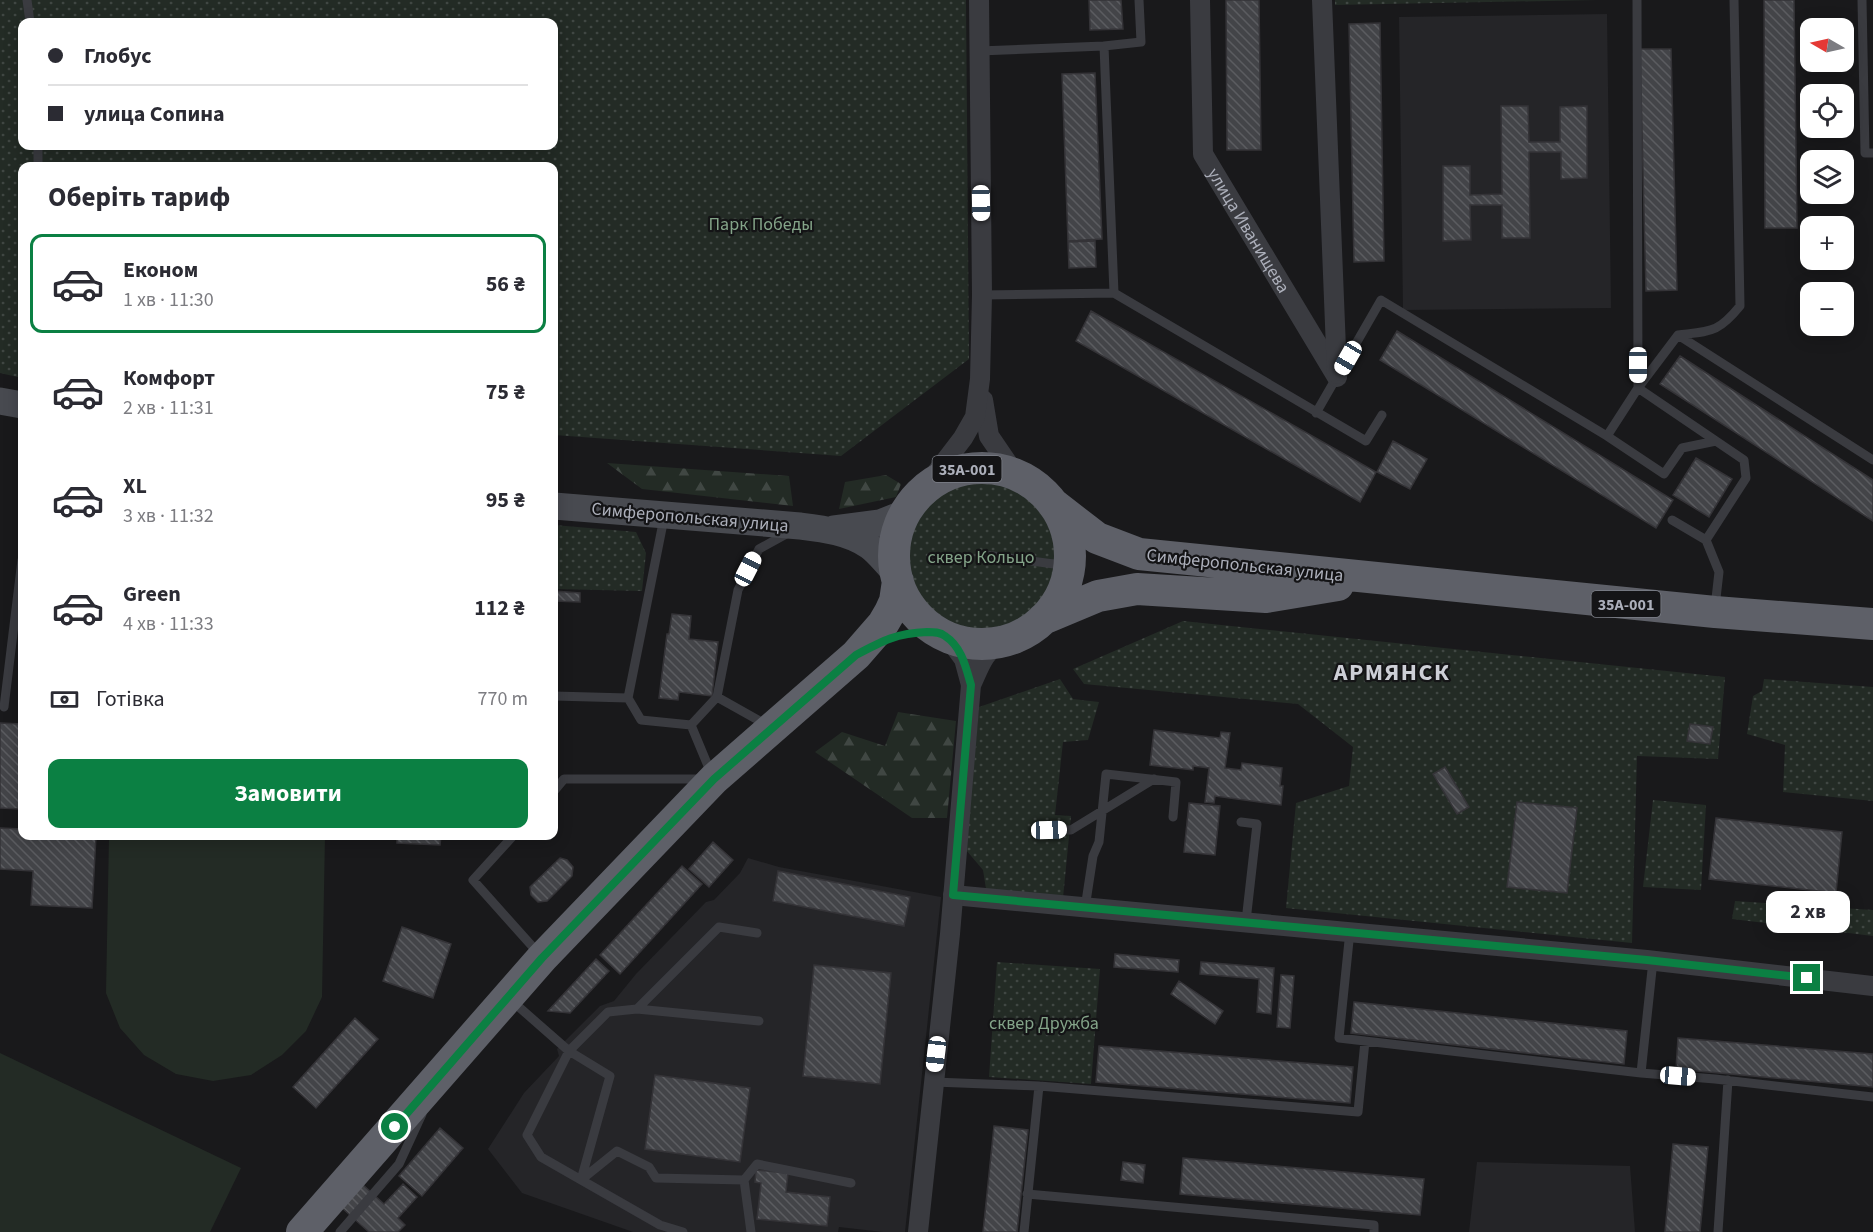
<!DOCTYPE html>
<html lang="uk">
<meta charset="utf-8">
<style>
:root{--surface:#fff;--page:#f7f7f7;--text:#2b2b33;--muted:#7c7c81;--line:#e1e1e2;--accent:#0b8043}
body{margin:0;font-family:"Source Sans 3",sans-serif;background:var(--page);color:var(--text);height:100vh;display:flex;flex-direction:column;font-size:22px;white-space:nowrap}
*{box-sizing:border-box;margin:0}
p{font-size:20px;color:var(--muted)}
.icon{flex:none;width:33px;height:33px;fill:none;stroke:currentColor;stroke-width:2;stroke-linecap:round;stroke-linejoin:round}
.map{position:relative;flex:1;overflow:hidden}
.panel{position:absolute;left:18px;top:162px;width:540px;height:678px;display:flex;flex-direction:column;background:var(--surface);border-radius:12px;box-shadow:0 3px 15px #0003}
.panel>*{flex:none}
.hud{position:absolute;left:18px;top:18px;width:540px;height:132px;border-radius:12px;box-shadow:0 3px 15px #0003;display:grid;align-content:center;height:132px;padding:0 30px;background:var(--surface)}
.needle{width:39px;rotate:279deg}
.controls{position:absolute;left:1800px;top:18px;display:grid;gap:12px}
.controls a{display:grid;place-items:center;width:54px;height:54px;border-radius:12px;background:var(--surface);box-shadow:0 3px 15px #0003;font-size:30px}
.end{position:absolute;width:27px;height:27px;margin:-14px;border:8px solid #0b8043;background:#fff;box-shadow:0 0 0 3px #fff}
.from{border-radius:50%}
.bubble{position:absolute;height:42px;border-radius:12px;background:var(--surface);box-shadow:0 3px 15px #0003;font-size:20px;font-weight:700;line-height:42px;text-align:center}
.car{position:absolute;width:18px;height:36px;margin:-18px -9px;border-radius:8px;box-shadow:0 0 4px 2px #0007;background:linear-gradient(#fff 24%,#345 0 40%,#fff 0 76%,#345 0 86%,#fff 0)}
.hud b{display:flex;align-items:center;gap:21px;height:57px;font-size:22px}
.hud b+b{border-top:2px solid var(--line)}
.hud i{width:15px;height:15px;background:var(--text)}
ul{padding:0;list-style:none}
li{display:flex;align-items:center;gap:18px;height:99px;margin:0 12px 9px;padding:0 18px;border:3px solid transparent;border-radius:12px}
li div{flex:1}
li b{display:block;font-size:22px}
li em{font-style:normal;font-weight:700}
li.current{border-color:var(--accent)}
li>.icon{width:54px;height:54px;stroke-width:1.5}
h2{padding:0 30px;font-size:27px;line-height:72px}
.pay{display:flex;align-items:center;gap:15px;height:66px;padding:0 30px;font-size:22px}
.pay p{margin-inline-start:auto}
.cta{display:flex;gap:12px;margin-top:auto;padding:12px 30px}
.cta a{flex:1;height:69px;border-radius:12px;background:var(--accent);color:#fff;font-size:24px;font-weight:700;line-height:69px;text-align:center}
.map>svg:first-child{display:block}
.built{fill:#252528}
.green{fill:url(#green-dots);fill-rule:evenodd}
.forest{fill:url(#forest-firs)}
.pitch{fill:#232b25}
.building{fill:url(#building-back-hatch);stroke:#343337;stroke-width:1.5}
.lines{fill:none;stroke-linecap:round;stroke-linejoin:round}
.service{stroke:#3a3b40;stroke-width:9}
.minor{stroke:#3a3b40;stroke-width:20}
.secondary{stroke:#484a50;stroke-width:27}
.trunk{stroke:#5e6068;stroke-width:32}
.route{stroke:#0b8043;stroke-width:8}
.labels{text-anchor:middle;stroke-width:4.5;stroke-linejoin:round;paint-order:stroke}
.shield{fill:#141416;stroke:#7e8089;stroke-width:1.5}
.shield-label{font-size:16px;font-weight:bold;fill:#acafba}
.park-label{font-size:18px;fill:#84a489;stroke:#141416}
.street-label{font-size:18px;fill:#acafba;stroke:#141416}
.district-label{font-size:24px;font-weight:bold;letter-spacing:1.5px;fill:#cdcfd6;stroke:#141416}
</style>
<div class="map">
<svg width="1873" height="1232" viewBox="0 0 1873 1232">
<defs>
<pattern id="green-dots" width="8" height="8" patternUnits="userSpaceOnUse" patternTransform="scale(1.5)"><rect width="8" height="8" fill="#232b25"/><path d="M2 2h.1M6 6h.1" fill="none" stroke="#404743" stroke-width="1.8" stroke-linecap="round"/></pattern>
<pattern id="forest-firs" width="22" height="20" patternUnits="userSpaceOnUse" patternTransform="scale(1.5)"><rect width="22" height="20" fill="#232b25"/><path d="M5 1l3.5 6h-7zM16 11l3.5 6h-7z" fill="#404743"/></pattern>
<pattern id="building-back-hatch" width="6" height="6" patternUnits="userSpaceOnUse" patternTransform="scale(1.5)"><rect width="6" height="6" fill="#434448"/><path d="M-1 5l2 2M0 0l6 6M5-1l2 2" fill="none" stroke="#5b5c60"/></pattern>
</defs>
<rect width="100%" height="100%" fill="#19191b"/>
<path class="built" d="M1607,14L1611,308L1403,310L1399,17Z
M748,858L779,867L941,897L905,1232H883L839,1227L838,1232H633L522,1193L488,1149L524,1093L559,1056L557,1049L600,1006L614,1001L636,974L706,902L714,900L740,873Z
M1477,1162L1630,1166L1635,1232H1469Z"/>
<path class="green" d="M0,0H966L969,359L841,456L554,435V166H22V378L0,373ZM22,22H554V146H22Z
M1335,0H1596L1335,5Z
M907 557a74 74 0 1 1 148 0a74 74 0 1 1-148 0Z
M554,525L636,532L646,553L642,591L554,589Z
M1183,621L1725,677L1718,759L1637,756L1632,943L1286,908L1296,803L1349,786L1353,747L1298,704L1084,684L1073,669Z
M1060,679L1073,699L1099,702L1088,740L1063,742L1055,815L1071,816L1063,898L986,889L983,870L966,850L979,707Z
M1764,679L1873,687V801L1783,792L1785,745L1747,734L1753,696L1762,691Z
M1653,800L1706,805L1701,890L1643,887Z
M1735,901L1873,910V936L1732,919Z
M997,962L1100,969L1091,1084L989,1077Z"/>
<path class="forest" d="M607,463L789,476L793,506L642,489Z
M886,475L901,484L896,497L839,509L845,482Z
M898,712L956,721L947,818H912L815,752L842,732L885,746Z"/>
<path class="pitch" d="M109,836H325L322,997L306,1031L282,1055L251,1075L213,1081L176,1074L144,1055L120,1028L106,993Z
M0,1053L241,1168L210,1232H0Z"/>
<path class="building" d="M1089,0H1121L1123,29L1090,30Z
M1226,0H1259L1261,150H1227Z
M1764,0H1794L1797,228H1765Z
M1380,23L1384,261L1354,262L1349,24Z
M1640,49H1671L1677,290L1646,291Z
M1095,73L1102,239L1068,241L1062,74Z
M1501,106H1528L1529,142H1560V107L1587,106V178L1561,179V152H1529L1530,238H1502V205H1470L1471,240L1443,241V166H1470V195L1502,194Z
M1095,241L1096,267L1069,268L1068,242Z
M1091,311L1376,472L1360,502L1076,341Z
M1397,331L1673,500L1656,528L1380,360Z
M1680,356L1873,480V521L1660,384Z
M1393,441L1427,459L1410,489L1377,472Z
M1696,458L1732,479L1709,517L1673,495Z
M554,591L580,593V602L554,601Z
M672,614L691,616L689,639L718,642L712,696L679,692L678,700L659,698L667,634H669Z
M0,723L22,724L20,809L0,808Z
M1690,724L1713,727L1710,744L1687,741Z
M1154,730L1220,738L1221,732L1230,733L1225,768L1241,770L1242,763L1282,768L1280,786H1283L1281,805L1215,796L1214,803L1205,802L1209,768L1193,766V770L1150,765Z
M1445,767L1469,807L1457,814L1433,774Z
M1517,802L1577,808L1567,893L1507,887Z
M1189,803L1220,806L1215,855L1184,852Z
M1716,818L1842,832L1836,893L1709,879Z
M0,828L22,829V836H96L92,908L31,905L33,871L0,869Z
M397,836H441L440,845L397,843Z
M713,842L733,860L709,887L689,869Z
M560,858L567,860L573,867L572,876L547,901L538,902L531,895L530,887Z
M682,866L702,884L620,974L600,955Z
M778,871L910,897L904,926L773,901Z
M402,927L451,944L433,998L383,981Z
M1115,954L1179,960L1178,972L1114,967Z
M596,959L609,971L570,1013L548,1011Z
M1201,962L1274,968L1271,1014L1257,1012L1259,979L1200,974Z
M814,965L891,973L880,1084L803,1076Z
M1281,975L1294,976L1290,1028L1277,1027Z
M1179,981L1223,1011L1215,1024L1171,994Z
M1354,1002L1627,1031L1624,1064L1351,1033Z
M355,1018L378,1039L316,1108L293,1087Z
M1678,1038L1873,1054V1087L1676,1069Z
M1099,1046L1353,1067L1350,1103L1096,1082Z
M655,1075L750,1088L740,1162L645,1149Z
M994,1126L1028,1130L1017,1232H983Z
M440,1128L463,1148L422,1196L399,1176Z
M1673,1144L1708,1147L1700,1232H1665Z
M1183,1158L1424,1179L1420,1215L1180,1194Z
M1123,1162L1145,1165L1143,1183L1121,1180Z
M756,1170L788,1173L786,1192L830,1197L827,1226L757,1219L761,1183L755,1182Z
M362,1184L384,1204L403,1184L417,1197L398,1218L405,1225L398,1232H369L341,1207Z"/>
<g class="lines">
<path class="service" d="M27,0L30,22
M1862,0L1865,153H1873
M1104,46L1141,42L1139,0
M979,51L1104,46L1114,293L982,295
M38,146V166
M1114,293L1366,441L1382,415
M1678,335L1873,460
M1316,413L1381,300L1607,436L1664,474L1682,448L1716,441L1638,388L1678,335C1711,331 1718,333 1740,306L1734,0
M1607,436L1638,388L1637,0
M1672,520L1706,540
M986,555L1069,566
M1715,607L1719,572L1706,540L1746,478L1744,460L1716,441
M554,696L628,698L664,518
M717,697L738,590L759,549L788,533
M628,698L641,720L691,725L717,697L767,725
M4,707L22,560
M691,725L711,773
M554,791L564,779H704
M1241,822L1257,824L1246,921
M1049,830H1071L1154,779
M513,836L473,880L540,955
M1085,908L1093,856L1099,842L1106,774L1176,782L1173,817
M1350,931L1339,1038L1641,1073L1715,1079L1873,1097
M512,1001L569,1051L527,1135L541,1157L660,1225L683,1232
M637,1009L759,1021
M1641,1073L1652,970V960
M934,1082L1039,1086L1358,1112L1365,1041
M744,1180L656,1178L649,1167L617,1151L581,1180L610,1076L569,1051L608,1012L637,1009L719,927L757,933
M1027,1194L1374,1225V1232
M340,1232L399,1164L422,1114
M751,1232L744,1180L757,1164L851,1183
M1024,1232L1039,1086
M1718,1232L1728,1080"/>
<g class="minor">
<path id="s1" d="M1200,0L1203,154L1337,377"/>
<path d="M1322,0L1337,374"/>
<path d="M983,400L989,436L1015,474"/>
<path d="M924,489L963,438L975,417L980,379L982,295L979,0"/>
<path d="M947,636L964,659L971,685"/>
<path d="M953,895L1647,960L1873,986"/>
<path d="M918,1232L950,934L971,685C980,666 983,652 1002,641"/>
</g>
<path class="secondary" d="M0,401L22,405
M554,506L800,526C824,529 849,532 869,546C879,553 887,565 896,573
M834,529L880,523L905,513"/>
<path class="trunk" d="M894 556a88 88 0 1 1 176 0a88 88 0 1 1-176 0Z
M1053,504L1097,538L1139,554L1715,612L1873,624
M1043,619L1098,596L1137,589L1266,597L1338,585
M302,1232L542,958L714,779L856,655L883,624L890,612L895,601L898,581"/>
</g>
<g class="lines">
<path class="route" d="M395,1127L542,958L714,779L856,655C882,641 897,633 927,632C934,632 940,632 945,636C962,647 966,668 971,685L953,895L1647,960L1807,978"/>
</g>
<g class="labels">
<g class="shield">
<rect x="932.5" y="456" width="69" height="26" rx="4.5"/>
<rect x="1591.5" y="591" width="69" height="26" rx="4.5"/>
</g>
<g class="shield-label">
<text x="967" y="475">35А-001</text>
<text x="1626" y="610">35А-001</text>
</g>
<g class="park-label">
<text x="761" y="230">Парк Победы</text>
<text x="981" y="563">сквер Кольцо</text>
<text x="1044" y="1029">сквер Дружба</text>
</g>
<g class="street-label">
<text dy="6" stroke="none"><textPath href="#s1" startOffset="243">улица Иванищева</textPath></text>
<text transform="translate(690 517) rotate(5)" y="6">Симферопольская улица</text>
<text transform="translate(1245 565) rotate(6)" y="6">Симферопольская улица</text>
</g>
<g class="district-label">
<text x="1392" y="680">АРМЯНСК</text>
</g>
</g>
</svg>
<div class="controls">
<a><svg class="needle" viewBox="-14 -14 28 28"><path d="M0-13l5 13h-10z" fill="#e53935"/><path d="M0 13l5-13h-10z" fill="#7c7c81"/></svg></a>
<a><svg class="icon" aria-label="locate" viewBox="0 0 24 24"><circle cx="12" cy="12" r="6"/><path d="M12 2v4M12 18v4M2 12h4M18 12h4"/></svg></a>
<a><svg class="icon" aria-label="layers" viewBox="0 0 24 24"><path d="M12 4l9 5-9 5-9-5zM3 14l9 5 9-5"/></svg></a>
<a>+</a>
<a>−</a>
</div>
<i class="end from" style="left:395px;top:1127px"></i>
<i class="end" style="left:1807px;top:978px"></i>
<div class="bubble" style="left:1766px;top:891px;width:84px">2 хв</div>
<i class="car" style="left:981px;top:203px;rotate:179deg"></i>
<i class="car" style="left:1348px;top:358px;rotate:210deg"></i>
<i class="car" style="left:1638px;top:365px;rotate:180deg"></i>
<i class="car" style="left:748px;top:569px;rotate:27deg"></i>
<i class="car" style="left:1049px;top:830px;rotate:88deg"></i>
<i class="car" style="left:936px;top:1054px;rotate:187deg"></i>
<i class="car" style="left:1678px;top:1076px;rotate:95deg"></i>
<div class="hud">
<b><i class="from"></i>Глобус</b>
<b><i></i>улица Сопина</b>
</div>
<section class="panel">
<h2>Оберіть тариф</h2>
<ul>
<li class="current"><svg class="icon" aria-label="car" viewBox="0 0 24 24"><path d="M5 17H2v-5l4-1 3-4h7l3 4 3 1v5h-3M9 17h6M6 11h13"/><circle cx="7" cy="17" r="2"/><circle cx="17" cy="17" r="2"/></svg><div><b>Економ</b><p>1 хв · 11:30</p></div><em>56 ₴</em></li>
<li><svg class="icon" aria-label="car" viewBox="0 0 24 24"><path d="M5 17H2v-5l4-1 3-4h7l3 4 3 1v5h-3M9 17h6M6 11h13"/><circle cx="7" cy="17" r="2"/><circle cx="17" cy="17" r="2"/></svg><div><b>Комфорт</b><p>2 хв · 11:31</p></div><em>75 ₴</em></li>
<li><svg class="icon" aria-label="car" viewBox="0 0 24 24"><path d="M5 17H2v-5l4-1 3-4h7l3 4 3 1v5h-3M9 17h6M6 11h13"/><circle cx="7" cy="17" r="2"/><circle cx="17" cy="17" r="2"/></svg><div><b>XL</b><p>3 хв · 11:32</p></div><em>95 ₴</em></li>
<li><svg class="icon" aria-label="car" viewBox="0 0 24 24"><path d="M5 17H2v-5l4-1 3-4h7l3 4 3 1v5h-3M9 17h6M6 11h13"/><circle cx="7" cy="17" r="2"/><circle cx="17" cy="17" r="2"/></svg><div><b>Green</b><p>4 хв · 11:33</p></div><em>112 ₴</em></li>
</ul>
<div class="pay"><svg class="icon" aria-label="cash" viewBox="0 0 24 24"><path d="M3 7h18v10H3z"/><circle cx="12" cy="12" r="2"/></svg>Готівка<p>770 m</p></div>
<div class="cta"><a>Замовити</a></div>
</section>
</div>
